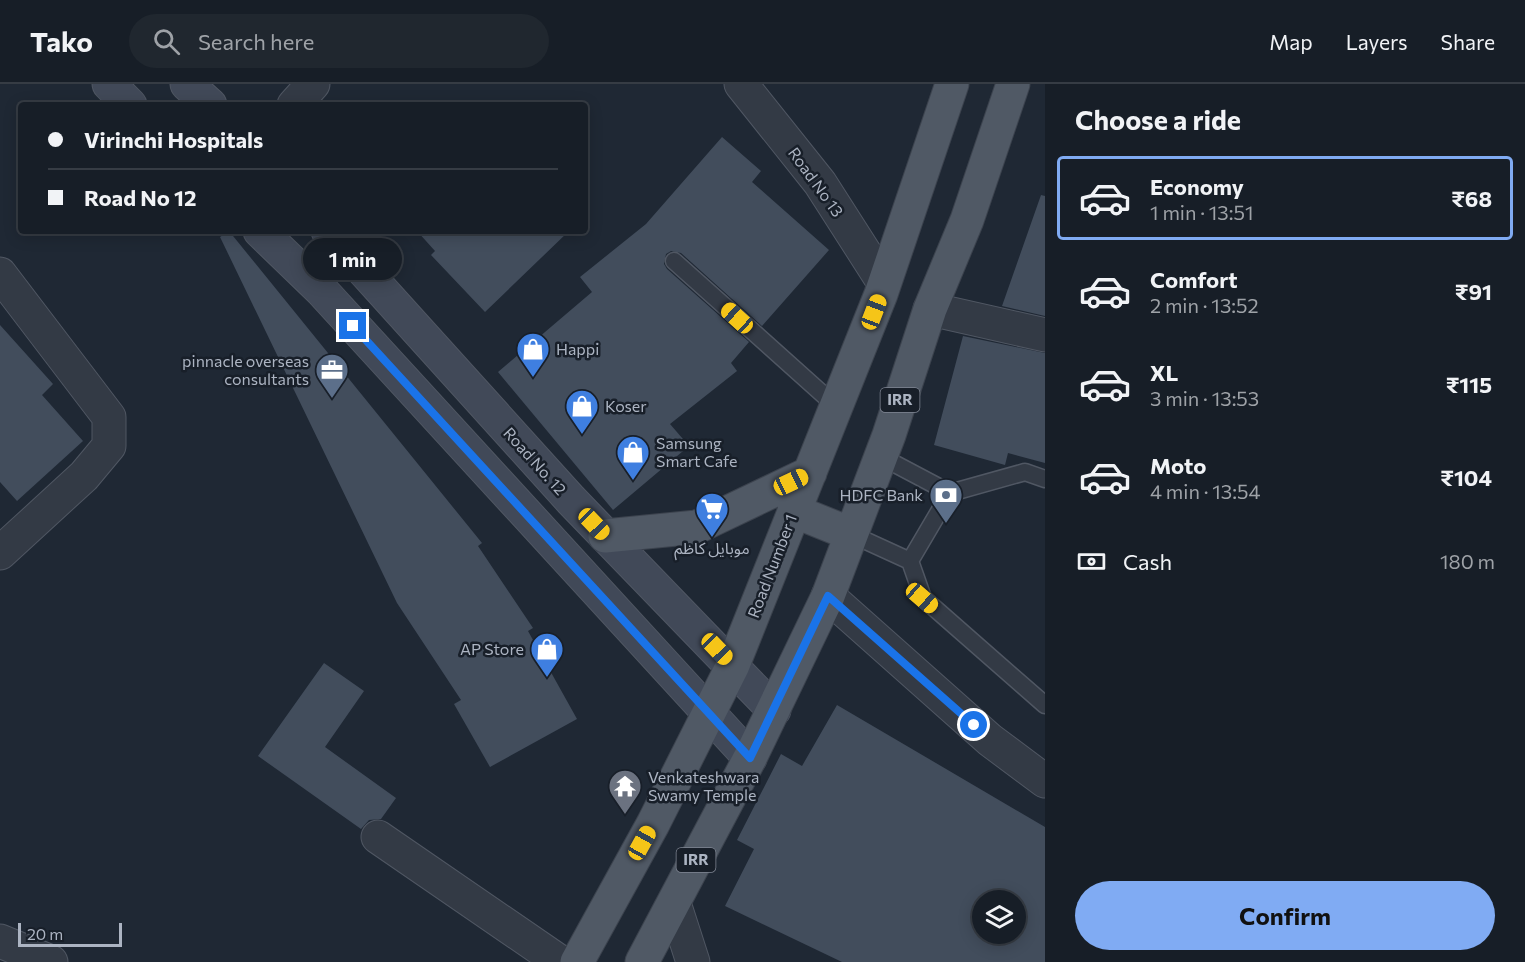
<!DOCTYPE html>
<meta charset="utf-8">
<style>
:root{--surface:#171e27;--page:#20272f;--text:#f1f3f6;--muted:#9ea2a7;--line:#363c44;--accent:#80abf3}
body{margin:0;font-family:Commissioner,"Noto Sans Arabic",sans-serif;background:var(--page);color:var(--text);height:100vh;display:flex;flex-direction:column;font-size:22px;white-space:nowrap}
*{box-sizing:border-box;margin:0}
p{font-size:20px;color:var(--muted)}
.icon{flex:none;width:33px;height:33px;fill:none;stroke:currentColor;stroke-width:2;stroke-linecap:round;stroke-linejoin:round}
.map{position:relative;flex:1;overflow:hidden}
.panel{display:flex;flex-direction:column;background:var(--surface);width:480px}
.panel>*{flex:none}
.top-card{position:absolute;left:18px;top:18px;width:570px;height:132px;border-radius:6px;box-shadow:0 3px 15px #0003,0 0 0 2px var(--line);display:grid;align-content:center;height:132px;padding:0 30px;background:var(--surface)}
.buttons{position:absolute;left:972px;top:806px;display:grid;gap:12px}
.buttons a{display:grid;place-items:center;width:54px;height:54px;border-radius:50%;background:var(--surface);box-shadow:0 3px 15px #0003,0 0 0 2px var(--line);font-size:30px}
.scale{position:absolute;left:18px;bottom:15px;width:104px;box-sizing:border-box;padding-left:6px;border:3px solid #acb4c2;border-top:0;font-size:16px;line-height:21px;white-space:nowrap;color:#acb4c2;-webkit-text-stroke:4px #181f29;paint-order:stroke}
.end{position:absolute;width:27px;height:27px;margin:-14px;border:8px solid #1a73e8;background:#fff;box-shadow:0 0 0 3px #fff}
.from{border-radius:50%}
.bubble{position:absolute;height:42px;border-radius:21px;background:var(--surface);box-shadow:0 3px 15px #0003,0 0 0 2px var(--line);font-size:20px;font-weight:700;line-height:42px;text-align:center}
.car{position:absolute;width:18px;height:36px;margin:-18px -9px;border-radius:8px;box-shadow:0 0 4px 2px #0007;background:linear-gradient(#f5c518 24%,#345 0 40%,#f5c518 0 76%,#345 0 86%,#f5c518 0)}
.top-card b{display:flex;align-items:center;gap:21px;height:57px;font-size:22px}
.top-card b+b{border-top:2px solid var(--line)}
.top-card i{width:15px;height:15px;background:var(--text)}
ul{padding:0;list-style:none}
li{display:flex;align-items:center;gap:18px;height:84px;margin:0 12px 9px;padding:0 18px;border:3px solid transparent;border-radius:6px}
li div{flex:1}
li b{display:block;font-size:22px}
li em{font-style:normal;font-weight:700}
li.active{border-color:var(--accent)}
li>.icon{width:54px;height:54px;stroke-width:1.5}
h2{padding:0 30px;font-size:27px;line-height:72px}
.pay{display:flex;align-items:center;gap:15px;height:66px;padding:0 30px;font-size:22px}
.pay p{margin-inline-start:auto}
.cta{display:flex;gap:12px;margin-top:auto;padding:12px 30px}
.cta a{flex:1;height:69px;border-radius:36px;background:var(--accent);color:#111;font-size:24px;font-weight:700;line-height:69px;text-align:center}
header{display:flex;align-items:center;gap:36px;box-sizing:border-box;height:84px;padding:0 30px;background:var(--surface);border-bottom:2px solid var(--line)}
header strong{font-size:28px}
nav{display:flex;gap:33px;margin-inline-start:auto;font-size:21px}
.search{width:420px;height:54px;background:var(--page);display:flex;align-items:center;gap:15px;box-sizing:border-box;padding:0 21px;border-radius:33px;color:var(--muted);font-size:22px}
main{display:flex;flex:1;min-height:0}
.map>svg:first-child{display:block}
.building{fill:#424d5c;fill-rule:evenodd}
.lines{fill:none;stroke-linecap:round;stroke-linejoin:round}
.service-casing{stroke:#505763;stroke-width:19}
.minor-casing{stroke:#505763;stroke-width:35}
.tertiary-casing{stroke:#505763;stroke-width:35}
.secondary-casing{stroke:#505763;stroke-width:35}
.primary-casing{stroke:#3c434e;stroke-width:35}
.service{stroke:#333a45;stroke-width:16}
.minor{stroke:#333a45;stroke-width:33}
.tertiary{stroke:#333a45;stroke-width:33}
.secondary{stroke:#414958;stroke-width:33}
.primary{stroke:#505965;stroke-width:33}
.route{stroke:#1a73e8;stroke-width:8}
.labels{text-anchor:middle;stroke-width:5;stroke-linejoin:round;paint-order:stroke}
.shield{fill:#181f29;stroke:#808794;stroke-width:1.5}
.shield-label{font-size:15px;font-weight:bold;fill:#acb4c2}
.street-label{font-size:16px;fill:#acb4c2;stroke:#181f29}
.poi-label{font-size:16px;fill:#acb4c2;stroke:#181f29;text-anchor:start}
</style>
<header>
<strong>Tako</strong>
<div class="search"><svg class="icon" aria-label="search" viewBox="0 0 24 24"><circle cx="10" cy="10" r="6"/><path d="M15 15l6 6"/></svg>Search here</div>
<nav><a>Map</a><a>Layers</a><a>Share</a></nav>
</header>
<main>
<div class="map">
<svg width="1045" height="878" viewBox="0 0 1045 878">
<rect width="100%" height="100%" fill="#1f2834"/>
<path class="building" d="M722,53L761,87L752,98L829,166L762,242L681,169L671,167L666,170L664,180L667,185L749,258L731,279L737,287L670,340L689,362L613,426L498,288L592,208L580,193L646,140Z
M1041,111L1045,112V232L1002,222Z
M229,147L482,459L478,462L533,544L528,547L577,635L490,683L454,620L461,616L397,519L220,153Z
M417,147H569L485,228L431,171L435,167Z
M0,241L53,300L42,311L83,357L17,417L0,398Z
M963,252L1045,269V379L1008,369L1005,381L934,361Z
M324,579L364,607L325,663L396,714L381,735L369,736L361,745L258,672Z
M837,621L1045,743V878H842L725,822L754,765L737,756L781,670L802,682ZM982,816H1016V849H982Z"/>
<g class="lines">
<defs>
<path id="service" d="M674,177L837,323
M880,372L950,409L1025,388L1045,395
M851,450L910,477L923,514L1045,621
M910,477L950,409"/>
<path id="minor" d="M294,21L313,0
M0,190L109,333V362L84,392L0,469
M930,225L1045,251
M828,512L990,656L1045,697
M378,753L560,878
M674,819L693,878"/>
<path id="tertiary" d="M741,0L820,99L884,199
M0,857L51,878"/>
<path id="secondary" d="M109,0L130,21
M187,0L210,21
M260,147L322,207L750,674
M328,147L571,416L774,626"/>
<path id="primary" d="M794,427L851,450
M605,452L697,443L810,389
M577,878L653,740L733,581L881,210L952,0
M642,878L750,674L828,512L889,351L930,225L967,136L1013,0"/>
</defs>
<use href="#service" class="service-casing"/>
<use href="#minor" class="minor-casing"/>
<use href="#tertiary" class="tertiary-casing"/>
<use href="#secondary" class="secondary-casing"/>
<use href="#primary" class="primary-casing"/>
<use href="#service" class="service"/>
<use href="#minor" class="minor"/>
<use href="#tertiary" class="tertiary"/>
<use href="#secondary" class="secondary"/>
<use href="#primary" class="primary"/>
</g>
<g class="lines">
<path class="route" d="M353,242L750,674L828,512L974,641"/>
</g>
<defs>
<symbol id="shop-pin" viewBox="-11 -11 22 30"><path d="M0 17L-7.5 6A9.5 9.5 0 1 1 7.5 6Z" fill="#3f7fe0" stroke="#181f29"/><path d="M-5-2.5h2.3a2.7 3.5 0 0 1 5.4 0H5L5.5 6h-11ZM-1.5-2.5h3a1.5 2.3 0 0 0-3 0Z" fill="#fff"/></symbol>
<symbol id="office-pin" viewBox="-11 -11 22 30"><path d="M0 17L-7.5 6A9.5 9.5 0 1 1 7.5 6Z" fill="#5c6f8a" stroke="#181f29"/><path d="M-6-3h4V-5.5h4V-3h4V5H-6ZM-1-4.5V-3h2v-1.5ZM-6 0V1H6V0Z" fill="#fff"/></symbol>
<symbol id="bank-pin" viewBox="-11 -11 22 30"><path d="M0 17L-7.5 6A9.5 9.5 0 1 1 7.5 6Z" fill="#5c6f8a" stroke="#181f29"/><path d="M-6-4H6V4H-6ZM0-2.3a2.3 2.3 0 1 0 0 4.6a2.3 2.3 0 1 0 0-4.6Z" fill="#fff"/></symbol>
<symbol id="supermarket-pin" viewBox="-11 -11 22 30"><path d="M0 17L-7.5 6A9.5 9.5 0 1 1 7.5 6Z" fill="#3f7fe0" stroke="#181f29"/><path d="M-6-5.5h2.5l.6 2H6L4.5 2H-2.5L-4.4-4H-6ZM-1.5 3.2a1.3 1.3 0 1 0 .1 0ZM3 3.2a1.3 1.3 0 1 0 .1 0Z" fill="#fff"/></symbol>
<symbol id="temple-pin" viewBox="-11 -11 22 30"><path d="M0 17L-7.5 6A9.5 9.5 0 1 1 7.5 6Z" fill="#6b7280" stroke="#181f29"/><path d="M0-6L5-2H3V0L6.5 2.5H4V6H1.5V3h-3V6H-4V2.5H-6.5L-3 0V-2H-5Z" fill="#fff"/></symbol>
</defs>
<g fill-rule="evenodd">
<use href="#shop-pin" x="514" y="246" width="38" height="52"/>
<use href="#office-pin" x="313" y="267" width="38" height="52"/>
<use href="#shop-pin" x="563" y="303" width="38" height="52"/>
<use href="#shop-pin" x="614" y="349" width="38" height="52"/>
<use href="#bank-pin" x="927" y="392" width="38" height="52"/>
<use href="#supermarket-pin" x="693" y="406" width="38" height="52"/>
<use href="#shop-pin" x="528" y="546" width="38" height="52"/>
<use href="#temple-pin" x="606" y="683" width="38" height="52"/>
</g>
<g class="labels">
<g class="shield">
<rect x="880.5" y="304" width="39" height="24" rx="4.5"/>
<rect x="676.5" y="764" width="39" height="24" rx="4.5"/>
</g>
<g class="shield-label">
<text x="900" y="321">IRR</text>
<text x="696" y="781">IRR</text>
</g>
<g class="street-label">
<text transform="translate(816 98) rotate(54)" y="6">Road No 13</text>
<text transform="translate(535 377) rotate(48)" y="6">Road No. 12</text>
<text transform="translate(772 482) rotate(-69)" y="6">Road Number 1</text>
</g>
<g class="poi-label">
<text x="556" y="271">Happi</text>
<text x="309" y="283" text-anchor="end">pinnacle overseas<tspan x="309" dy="18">consultants</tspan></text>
<text x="605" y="328">Koser</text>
<text x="656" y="365">Samsung<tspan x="656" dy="18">Smart Cafe</tspan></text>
<text x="923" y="417" text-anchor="end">HDFC Bank</text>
<text x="712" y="470" text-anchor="middle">موبايل كاظم</text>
<text x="524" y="571" text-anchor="end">AP Store</text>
<text x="648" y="699">Venkateshwara<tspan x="648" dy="18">Swamy Temple</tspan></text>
</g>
</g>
</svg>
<div class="buttons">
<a><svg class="icon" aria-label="layers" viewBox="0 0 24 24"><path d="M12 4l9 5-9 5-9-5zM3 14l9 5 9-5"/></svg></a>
</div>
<div class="scale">20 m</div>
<i class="end from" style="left:974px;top:641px"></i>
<i class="end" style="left:353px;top:242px"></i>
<div class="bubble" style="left:303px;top:154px;width:99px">1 min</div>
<i class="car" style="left:874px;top:228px;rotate:21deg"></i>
<i class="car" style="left:737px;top:234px;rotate:312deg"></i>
<i class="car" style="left:791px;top:398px;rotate:65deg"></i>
<i class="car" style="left:594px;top:440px;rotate:136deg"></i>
<i class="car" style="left:922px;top:514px;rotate:131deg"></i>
<i class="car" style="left:717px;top:565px;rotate:136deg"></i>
<i class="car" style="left:642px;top:759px;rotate:29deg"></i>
<div class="top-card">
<b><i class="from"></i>Virinchi Hospitals</b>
<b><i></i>Road No 12</b>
</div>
</div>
<section class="panel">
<h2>Choose a ride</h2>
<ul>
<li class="active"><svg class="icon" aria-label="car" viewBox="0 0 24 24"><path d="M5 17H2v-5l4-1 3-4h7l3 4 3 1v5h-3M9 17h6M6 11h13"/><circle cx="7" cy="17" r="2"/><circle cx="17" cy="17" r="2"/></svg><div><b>Economy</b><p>1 min · 13:51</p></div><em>₹68</em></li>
<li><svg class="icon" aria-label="car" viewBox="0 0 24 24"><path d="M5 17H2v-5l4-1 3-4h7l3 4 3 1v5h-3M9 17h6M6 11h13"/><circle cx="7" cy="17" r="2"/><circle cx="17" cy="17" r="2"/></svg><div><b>Comfort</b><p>2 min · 13:52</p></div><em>₹91</em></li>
<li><svg class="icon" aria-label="car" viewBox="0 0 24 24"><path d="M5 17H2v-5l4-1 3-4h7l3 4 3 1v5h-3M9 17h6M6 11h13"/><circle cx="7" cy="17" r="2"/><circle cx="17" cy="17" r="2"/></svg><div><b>XL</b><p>3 min · 13:53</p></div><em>₹115</em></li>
<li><svg class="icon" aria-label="car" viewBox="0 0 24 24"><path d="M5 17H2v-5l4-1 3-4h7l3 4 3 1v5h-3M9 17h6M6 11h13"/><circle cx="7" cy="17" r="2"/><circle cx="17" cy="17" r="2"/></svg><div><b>Moto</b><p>4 min · 13:54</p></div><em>₹104</em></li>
</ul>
<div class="pay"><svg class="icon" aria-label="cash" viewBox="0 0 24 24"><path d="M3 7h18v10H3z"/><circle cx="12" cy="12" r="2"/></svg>Cash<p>180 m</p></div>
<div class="cta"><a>Confirm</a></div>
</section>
</main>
